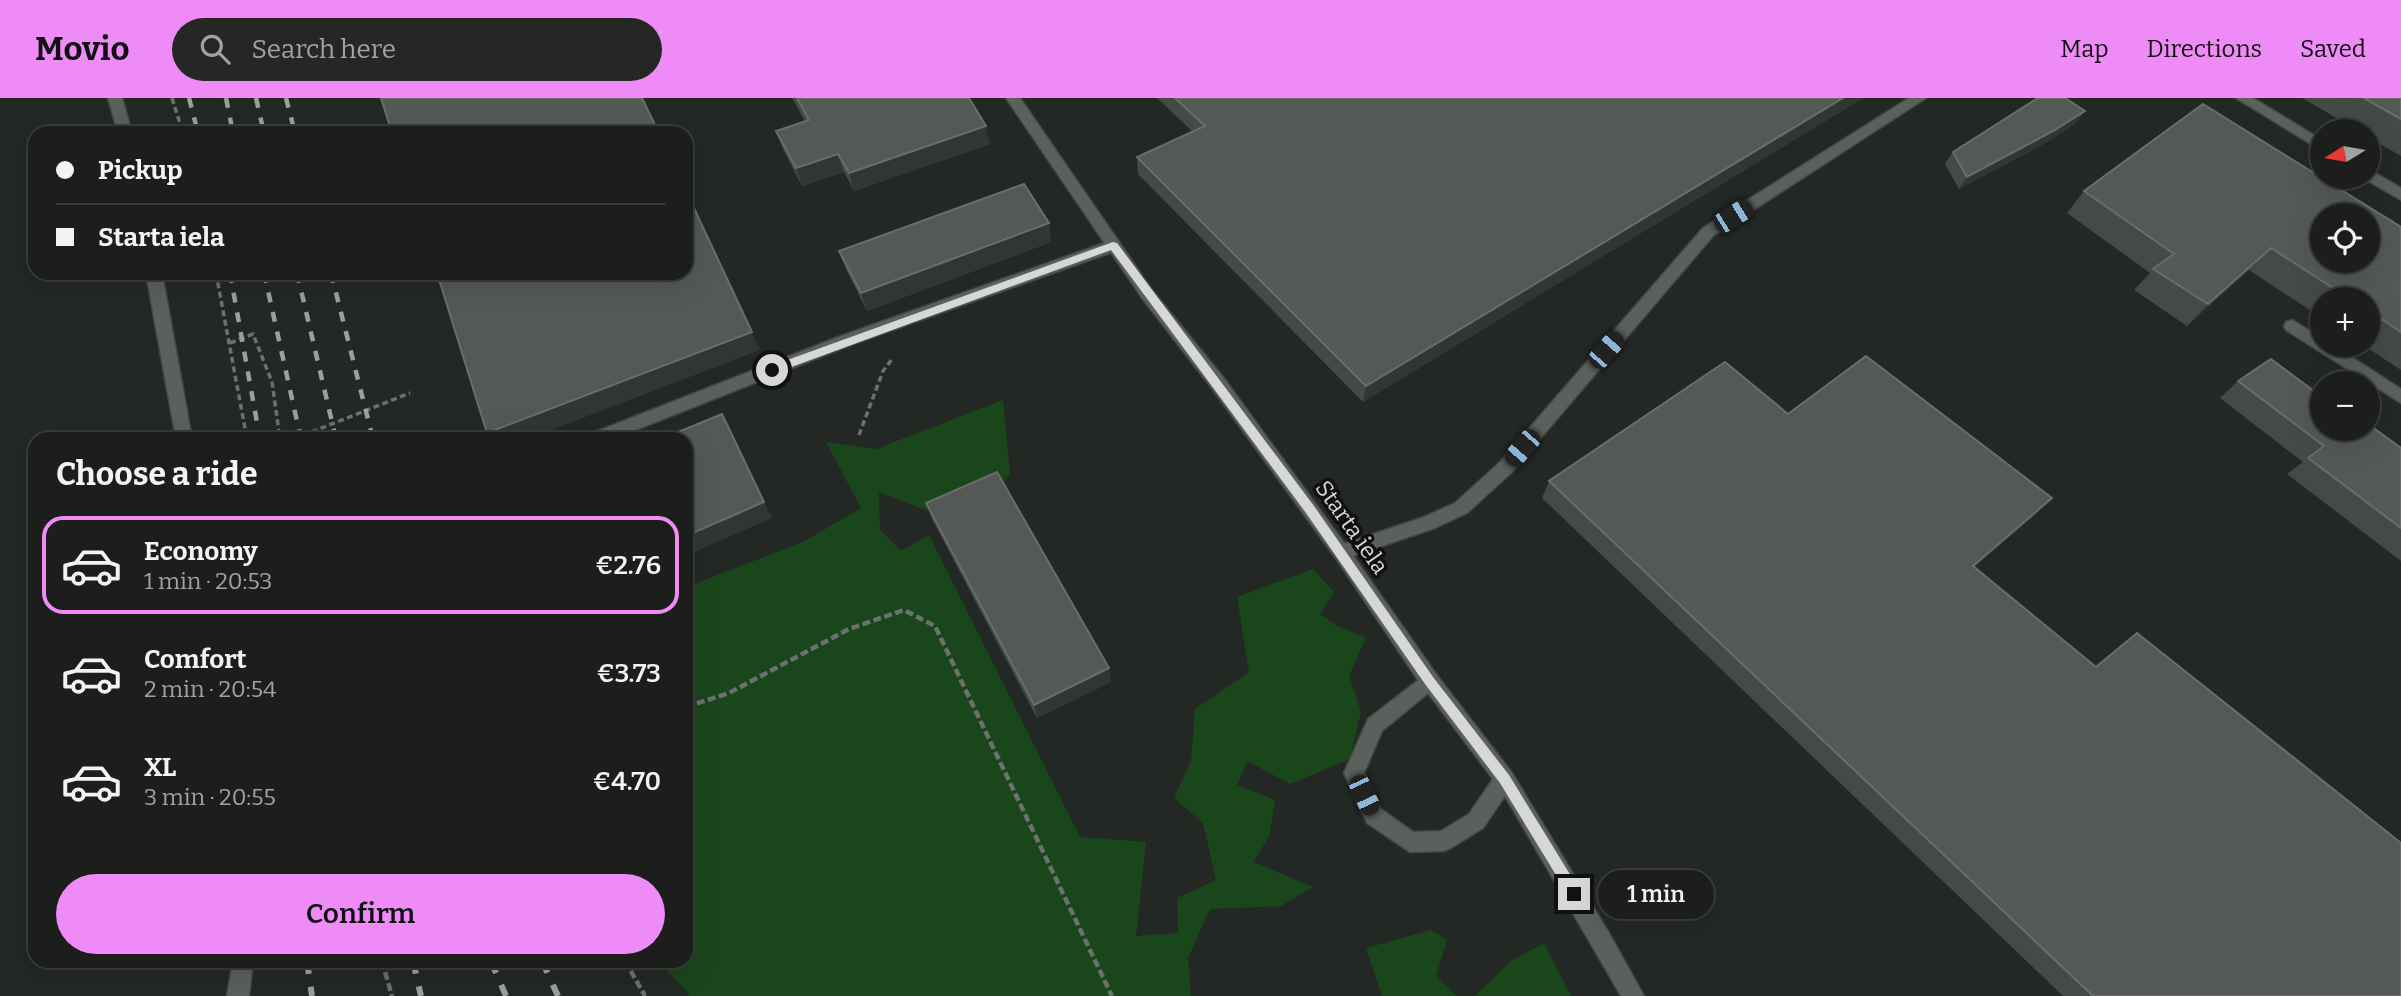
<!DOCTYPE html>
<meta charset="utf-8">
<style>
:root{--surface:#1b1e1b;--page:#242724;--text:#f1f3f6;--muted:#a0a2a3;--line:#393c3a;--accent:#ef8bf7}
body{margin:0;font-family:Bitter,serif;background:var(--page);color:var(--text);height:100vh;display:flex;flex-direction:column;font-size:26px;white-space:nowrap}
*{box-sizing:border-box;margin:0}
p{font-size:23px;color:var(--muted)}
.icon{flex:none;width:38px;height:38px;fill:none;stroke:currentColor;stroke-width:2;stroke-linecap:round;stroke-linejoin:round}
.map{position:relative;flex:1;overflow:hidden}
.drawer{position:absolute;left:28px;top:334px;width:665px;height:536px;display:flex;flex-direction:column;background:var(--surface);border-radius:21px;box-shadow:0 7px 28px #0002,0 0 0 2px var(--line)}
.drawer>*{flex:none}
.hud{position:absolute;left:28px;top:28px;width:665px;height:154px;border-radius:21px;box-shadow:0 7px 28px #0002,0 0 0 2px var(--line);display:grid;align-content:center;height:154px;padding:0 28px;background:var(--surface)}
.needle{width:46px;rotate:259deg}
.controls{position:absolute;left:2310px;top:21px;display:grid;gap:14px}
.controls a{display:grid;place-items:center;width:70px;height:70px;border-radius:50%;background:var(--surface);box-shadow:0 7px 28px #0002,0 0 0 2px var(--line);font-size:35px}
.end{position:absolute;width:32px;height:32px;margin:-16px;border:9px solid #d6d8d6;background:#111;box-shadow:0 0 0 4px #111}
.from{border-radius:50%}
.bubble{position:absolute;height:49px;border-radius:24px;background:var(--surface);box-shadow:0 7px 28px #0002,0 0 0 2px var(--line);font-size:23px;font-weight:600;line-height:49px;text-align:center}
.car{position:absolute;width:21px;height:42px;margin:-21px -10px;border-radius:9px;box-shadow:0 0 5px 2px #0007;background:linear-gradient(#222 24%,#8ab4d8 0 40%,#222 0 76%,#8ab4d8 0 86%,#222 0)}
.hud b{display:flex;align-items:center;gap:24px;height:66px;font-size:26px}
.hud b+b{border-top:2px solid var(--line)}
.hud i{width:18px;height:18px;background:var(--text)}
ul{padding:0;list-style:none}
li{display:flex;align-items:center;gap:21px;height:98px;margin:0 14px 10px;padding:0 14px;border:4px solid transparent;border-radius:21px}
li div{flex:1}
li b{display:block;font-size:26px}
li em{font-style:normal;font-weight:600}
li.active{border-color:var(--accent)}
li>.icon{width:63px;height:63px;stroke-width:1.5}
h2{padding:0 28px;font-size:32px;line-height:84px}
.primary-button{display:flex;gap:14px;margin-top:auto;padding:14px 28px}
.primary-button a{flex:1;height:80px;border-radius:42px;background:var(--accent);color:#111;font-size:28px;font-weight:600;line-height:80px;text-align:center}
header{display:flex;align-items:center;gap:42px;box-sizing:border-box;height:98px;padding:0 35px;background:var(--accent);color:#111}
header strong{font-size:33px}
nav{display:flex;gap:38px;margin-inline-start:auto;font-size:24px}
.search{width:490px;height:63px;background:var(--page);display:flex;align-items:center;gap:18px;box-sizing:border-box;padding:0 24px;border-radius:38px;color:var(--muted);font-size:26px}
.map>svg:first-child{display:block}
.green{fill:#1a461c}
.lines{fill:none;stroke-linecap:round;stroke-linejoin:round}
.lane-casing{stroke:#424541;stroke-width:3}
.street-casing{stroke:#424541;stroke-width:3}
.path-far1{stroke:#6d706d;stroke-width:3.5;stroke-dasharray:6 3.5;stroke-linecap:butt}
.path{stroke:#6d706d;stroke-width:4.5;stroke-dasharray:8 3.5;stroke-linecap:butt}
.lane{fill:#5c605c;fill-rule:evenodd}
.street{fill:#5c605c;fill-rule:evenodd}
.rail-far1{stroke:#9c9f9c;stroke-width:4.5;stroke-dasharray:10 10;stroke-linecap:butt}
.rail{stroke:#9c9f9c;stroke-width:6;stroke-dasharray:13 13;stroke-linecap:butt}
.wall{fill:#464a46}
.shaded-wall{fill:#323632}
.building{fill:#555955;stroke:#6a6d6a;stroke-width:2;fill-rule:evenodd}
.route{fill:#d6d8d6}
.labels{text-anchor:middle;stroke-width:7;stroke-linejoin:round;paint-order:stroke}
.street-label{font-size:23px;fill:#d6d8d6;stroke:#0f100f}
</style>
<header>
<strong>Movio</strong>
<div class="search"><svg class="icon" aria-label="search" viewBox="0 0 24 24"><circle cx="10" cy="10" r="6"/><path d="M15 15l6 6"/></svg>Search here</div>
<nav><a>Map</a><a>Directions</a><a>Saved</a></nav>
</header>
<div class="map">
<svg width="2401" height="898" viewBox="0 0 2401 898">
<rect width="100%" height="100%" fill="#242824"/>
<path class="green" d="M1003,302L1010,375L1003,386L928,413L879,394L880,432L901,453L929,437L1080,739L1146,744L1136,838L1178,835L1177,800L1216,782L1203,725L1174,700L1191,663L1195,611L1249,574L1237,499L1313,471L1334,494L1320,516L1337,528L1366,540L1349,578L1361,613L1350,661L1290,686L1247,663L1237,687L1275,702L1269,739L1253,764L1313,789L1281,808L1210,811L1188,860L1191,898H688L689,895L658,863H686V489L803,444L861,410L826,344L876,351Z
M1431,832L1447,842L1436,878L1457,898H1382L1366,850Z
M1544,845L1571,898H1475L1511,863Z"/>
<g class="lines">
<defs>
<path id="lane" d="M108,0H122L132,35H118Z
M1909,0H1926L1713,138L1511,375L1467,415L1435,430L1341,462L1335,459L1332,454L1335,449L1424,419L1455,405L1499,365L1703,130Z
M2236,0H2253L2322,42V53Z
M2368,71L2401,90V102L2363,80L2368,79Z
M1113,142L1121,148L1118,152L853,246L613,341H588L590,336L841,238Z
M146,175H162L192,341H176Z
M2292,222L2322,240V247H2333L2401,291V305L2286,232L2284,228L2286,224Z
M1429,574L1436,576L1512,675L1609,835L1644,898H1621L1505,698L1483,730L1451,750L1444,753L1410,754L1367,725L1344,675L1368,621ZM1428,595L1493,681L1469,716L1441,733L1413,734L1381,711L1364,675L1382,633Z
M233,863H253L249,898H227Z"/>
<path id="street" d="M1006,0H1020L1152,192L1223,279L1347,449L1436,576L1438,582L1436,588L1429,590L1422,588L1335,459L1211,289L1142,200Z"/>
</defs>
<use href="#lane" class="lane-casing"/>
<use href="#street" class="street-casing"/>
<path class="path-far1" d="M172,0L183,35
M216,175L247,341
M230,245L253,236L272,284L280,341
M859,337L883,273L893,260
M294,341L410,295"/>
<path class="path" d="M686,609L729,595L849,531L904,512L935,528L1112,898
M382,863L392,898
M625,863L645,898"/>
<use href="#lane" class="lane"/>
<use href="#street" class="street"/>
<path class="rail-far1" d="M189,0L198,35
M226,0L233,35
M256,0L264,35
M286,0L295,35
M230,175L260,341
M264,175L301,341
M297,175L336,341
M331,175L373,341"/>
<path class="rail" d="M307,863L312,898
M413,863L421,898
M491,863L506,898
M542,863L558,898"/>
</g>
<path class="wall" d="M792,0H969L990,46L854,93L844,74L802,88L783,51L776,33L805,23Z
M1157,0H1863L1363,304L1138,76L1137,59L1193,34Z
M2302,0H2401V58L2368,39V33H2359Z
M2076,25L2047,44L1959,91L1945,66L1953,54Z
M2084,93L2401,129V272L2363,247H2368V201H2322V220L2249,172L2187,228L2134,192L2150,175L2067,115Z
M1049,125L1051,144L867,213L846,171L839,153Z
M2238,283L2322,331L2401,350V463L2287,376L2303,364L2220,300Z
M1788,316L2036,416L1974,469L2095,568L2137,535L2401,898H2063L1542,400L1549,383Z
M926,405L1111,584L1037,620L932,421Z"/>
<path class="shaded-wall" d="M1843,0H1863L1363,304L1366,288Z
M2085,13L2076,25L2047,44L1959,91L1967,79Z
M986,28L990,46L854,93L849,75Z
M838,56L844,74L802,88L796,70Z
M1049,125L1051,144L867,213L861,195Z
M2271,150L2249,172L2187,228L2208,206Z
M752,234L760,252L528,341H492L487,335Z
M722,316L772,420L686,458V438Z
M2052,400L2036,416L1958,483L1973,468Z
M1109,570L1111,584L1037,620L1034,607Z"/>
<path class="building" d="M381,0H642L659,35H392Z
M797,0H969L986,28L849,75L838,56L796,70L776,33L809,22Z
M1175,0H1843L1366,288L1137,59L1205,28Z
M2038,0H2065L2085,13L2055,32L1967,79L1953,54Z
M2364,0H2401V21Z
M2203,6L2401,129V234L2368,212V201H2350L2271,150L2208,206L2153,171L2174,156L2084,93ZM2322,117H2368V163H2322Z
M1024,86L1049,125L861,195L839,153Z
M686,93L752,234L487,335L437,175H686Z
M1866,258L2052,400L1973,468L2096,569L2137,535L2401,745V898H2093L1549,383L1725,264L1788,316Z
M2271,261L2322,299V331H2368V326L2401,350V430L2308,360L2324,348L2238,283Z
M722,316L764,404L686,438V341H661Z
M997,374L1109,570L1034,607L926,405Z"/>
<path class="route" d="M1113,144L1117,145L1314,408L1433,579L1509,677L1579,791V800H1570L1500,685L1425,586L1306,415L1111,152L775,275H768L767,272L768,269Z"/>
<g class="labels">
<g class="street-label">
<text transform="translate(1352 429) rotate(55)" y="8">Starta iela</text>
</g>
</g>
</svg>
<div class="controls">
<a><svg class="needle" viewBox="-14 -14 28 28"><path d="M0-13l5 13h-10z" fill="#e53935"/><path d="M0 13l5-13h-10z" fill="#a0a2a3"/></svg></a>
<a><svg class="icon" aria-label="locate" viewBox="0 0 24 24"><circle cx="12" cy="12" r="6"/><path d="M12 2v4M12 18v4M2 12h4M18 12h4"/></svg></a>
<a>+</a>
<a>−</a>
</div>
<i class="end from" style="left:772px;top:272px"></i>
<i class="end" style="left:1574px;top:796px"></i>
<div class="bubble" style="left:1598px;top:772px;width:116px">1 min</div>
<i class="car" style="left:1733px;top:118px;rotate:58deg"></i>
<i class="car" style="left:1606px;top:252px;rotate:41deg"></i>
<i class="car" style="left:1522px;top:350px;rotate:221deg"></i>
<i class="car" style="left:1364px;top:697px;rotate:155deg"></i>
<div class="hud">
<b><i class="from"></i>Pickup</b>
<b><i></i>Starta iela</b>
</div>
<section class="drawer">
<h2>Choose a ride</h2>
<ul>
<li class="active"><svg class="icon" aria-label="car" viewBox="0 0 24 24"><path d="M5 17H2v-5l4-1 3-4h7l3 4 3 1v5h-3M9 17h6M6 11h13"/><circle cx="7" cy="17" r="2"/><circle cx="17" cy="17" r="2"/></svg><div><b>Economy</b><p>1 min · 20:53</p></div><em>€2.76</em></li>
<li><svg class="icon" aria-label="car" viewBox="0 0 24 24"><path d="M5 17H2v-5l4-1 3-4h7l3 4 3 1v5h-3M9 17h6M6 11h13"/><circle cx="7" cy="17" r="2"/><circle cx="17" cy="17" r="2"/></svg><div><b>Comfort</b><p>2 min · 20:54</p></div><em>€3.73</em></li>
<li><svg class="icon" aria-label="car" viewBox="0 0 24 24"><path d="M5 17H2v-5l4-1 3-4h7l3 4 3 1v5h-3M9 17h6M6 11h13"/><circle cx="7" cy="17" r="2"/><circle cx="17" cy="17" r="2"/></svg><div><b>XL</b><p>3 min · 20:55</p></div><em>€4.70</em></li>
</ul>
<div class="primary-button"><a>Confirm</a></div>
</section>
</div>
